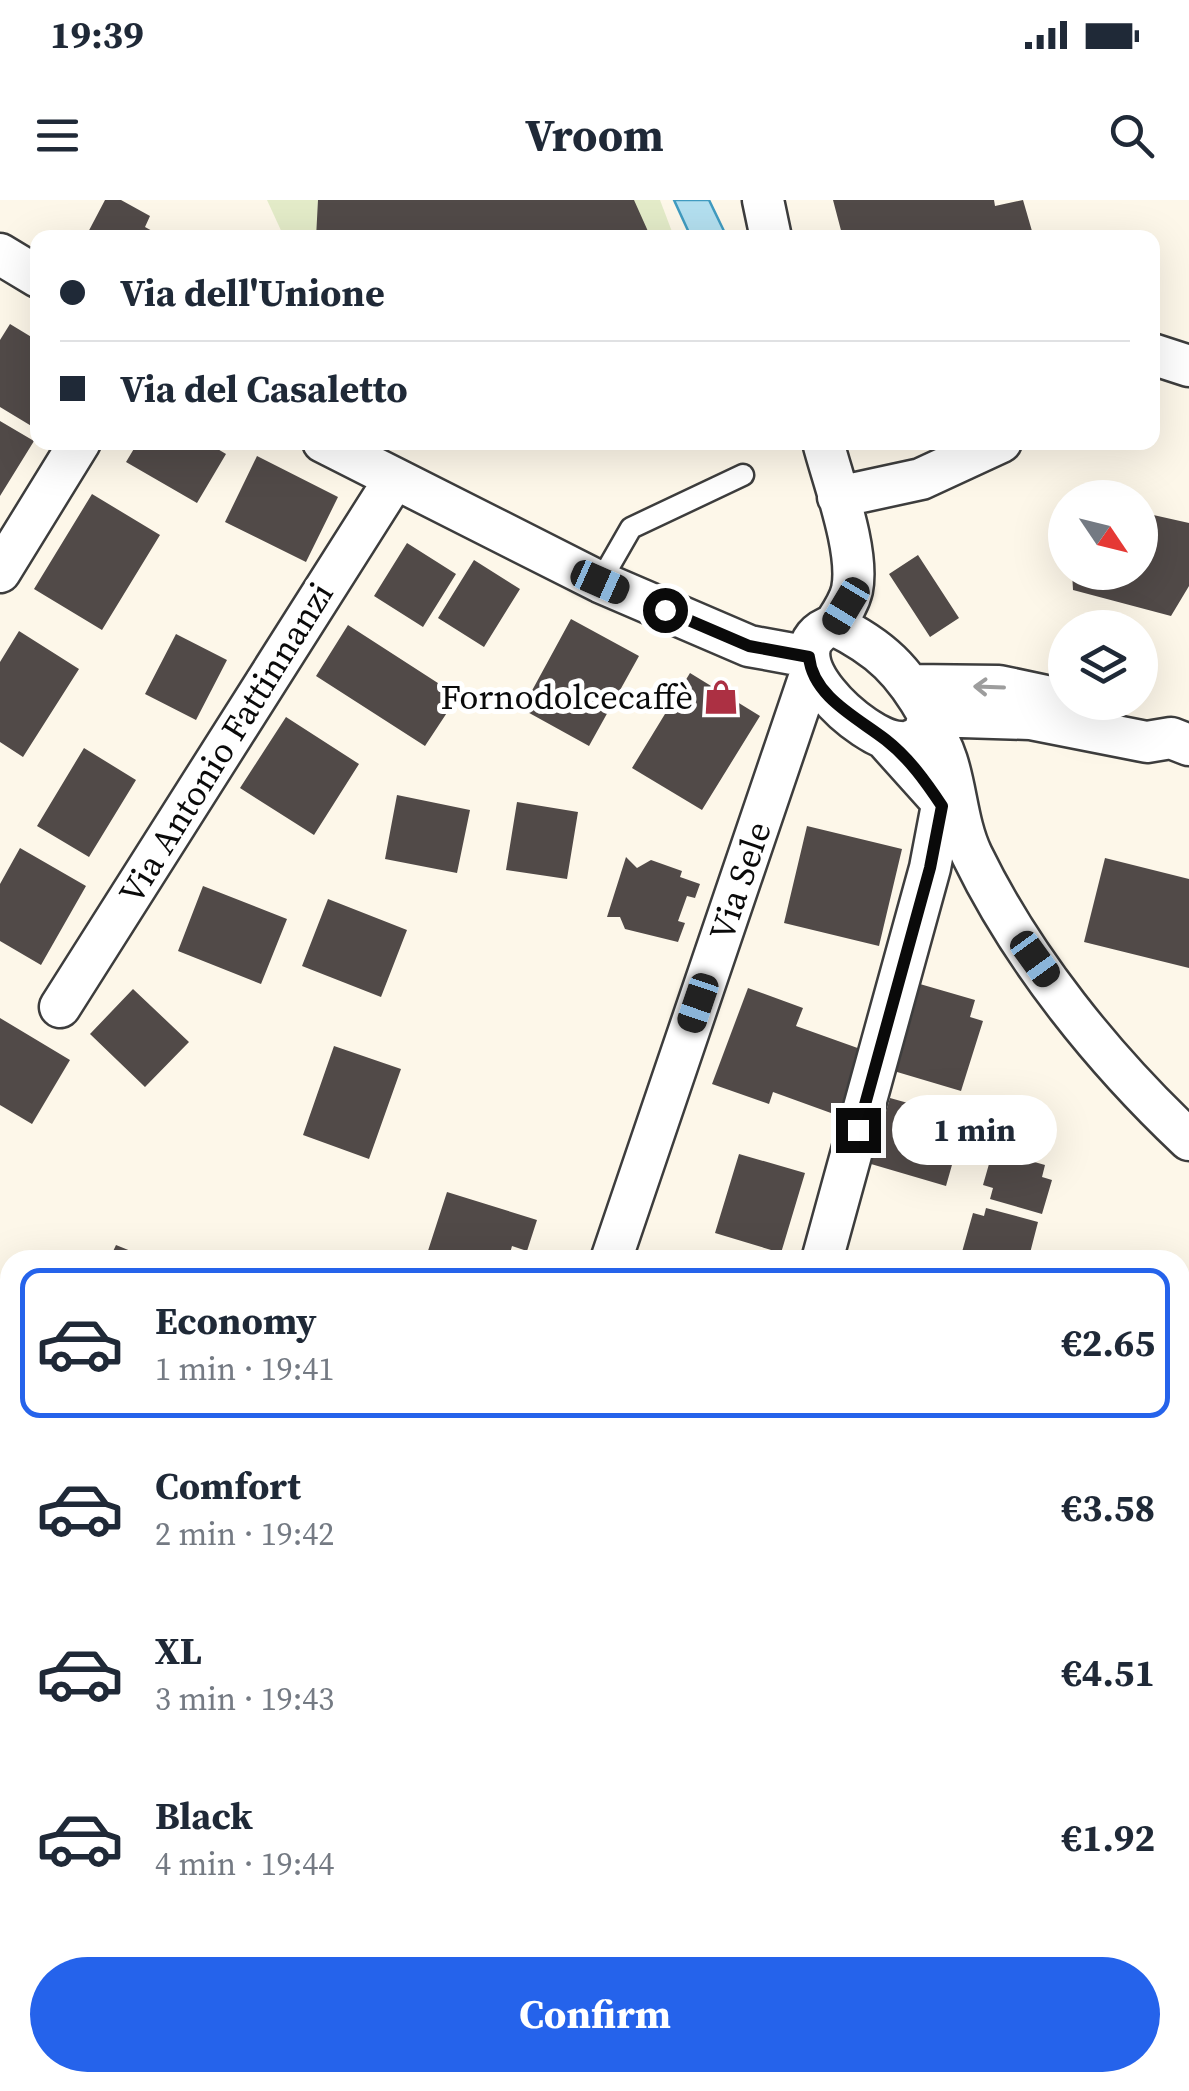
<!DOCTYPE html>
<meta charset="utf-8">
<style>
:root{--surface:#fff;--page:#f6f6f7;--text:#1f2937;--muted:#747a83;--line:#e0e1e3;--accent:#2563eb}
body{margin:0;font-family:"Source Serif 4",serif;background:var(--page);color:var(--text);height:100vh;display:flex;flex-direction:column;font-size:38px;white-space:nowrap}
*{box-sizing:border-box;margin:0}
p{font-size:32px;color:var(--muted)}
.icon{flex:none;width:55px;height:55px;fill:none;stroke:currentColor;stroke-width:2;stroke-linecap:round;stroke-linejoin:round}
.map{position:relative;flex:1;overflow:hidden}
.sheet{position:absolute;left:0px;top:1050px;width:1190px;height:842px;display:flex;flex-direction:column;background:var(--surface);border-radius:30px 30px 0 0;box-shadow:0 10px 40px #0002}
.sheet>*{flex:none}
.hud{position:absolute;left:30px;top:30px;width:1130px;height:220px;border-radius:20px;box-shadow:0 10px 40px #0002;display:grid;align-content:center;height:220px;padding:0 30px;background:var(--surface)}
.needle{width:65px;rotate:125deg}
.fabs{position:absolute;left:1048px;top:280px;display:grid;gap:20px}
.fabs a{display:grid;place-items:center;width:110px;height:110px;border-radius:50%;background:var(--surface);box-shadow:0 10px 40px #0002;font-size:50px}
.end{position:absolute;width:45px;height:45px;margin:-22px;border:12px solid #0a0a0a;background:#fff;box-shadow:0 0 0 5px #fff}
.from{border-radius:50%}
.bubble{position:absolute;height:70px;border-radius:35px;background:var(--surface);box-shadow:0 10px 40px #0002;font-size:32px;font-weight:700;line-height:70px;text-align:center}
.car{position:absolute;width:30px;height:60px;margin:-30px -15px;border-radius:12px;box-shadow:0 0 8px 2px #0007;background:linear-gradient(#222 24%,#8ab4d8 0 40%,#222 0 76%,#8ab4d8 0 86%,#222 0)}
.hud b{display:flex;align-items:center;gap:35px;height:95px;font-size:38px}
.hud b+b{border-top:2px solid var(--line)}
.hud i{width:25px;height:25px;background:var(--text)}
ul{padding:18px 0 0;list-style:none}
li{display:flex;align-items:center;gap:30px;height:150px;margin:0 20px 15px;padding:0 10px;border:5px solid transparent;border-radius:20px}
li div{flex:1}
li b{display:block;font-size:38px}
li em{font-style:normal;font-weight:700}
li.on{border-color:var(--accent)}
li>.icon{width:90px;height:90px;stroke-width:1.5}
.primary-button{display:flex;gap:20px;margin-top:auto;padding:20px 30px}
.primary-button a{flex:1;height:115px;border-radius:60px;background:var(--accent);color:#fff;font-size:40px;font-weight:700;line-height:115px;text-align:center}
.status{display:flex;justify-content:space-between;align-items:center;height:70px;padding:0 50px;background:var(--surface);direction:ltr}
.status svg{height:28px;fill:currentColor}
header{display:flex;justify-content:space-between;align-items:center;height:130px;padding:0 30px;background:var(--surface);font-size:45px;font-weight:700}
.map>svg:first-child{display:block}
.pitch{fill:#e3ebc8}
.water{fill:#b3dfef;stroke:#409bc0;stroke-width:2.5}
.building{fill:#514a48}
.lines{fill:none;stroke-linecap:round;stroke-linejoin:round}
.service-casing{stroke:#3d3d3d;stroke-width:25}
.minor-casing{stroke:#3d3d3d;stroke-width:45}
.service{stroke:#fff;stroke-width:20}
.minor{stroke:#fff;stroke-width:40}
.oneway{stroke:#9d9d9d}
.route{stroke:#0a0a0a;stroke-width:12}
.labels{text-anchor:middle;stroke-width:10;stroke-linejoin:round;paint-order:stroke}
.poi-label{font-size:35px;fill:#0a0a0a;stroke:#fff;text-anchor:end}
.street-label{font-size:35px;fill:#0a0a0a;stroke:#fff}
</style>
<div class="status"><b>19:39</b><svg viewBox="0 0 49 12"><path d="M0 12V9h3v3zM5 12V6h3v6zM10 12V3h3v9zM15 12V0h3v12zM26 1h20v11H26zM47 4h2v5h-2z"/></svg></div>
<header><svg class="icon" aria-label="menu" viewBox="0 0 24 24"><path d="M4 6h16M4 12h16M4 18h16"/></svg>Vroom<svg class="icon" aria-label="search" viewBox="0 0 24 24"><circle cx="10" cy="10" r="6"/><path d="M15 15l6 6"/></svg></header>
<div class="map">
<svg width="1189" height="1891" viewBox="0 0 1189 1891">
<rect width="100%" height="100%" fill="#fdf7e9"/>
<path class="pitch" d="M267,0H660L674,37H284Z"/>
<path class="water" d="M674,0H709L724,31L710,37H691Z"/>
<path class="building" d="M105,0H121L150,16L145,27L165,38H85Z
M318,0H634L651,38H316Z
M833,0H994L995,6L1023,0L1034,38H843Z
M10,124L38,141V230L0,207V140Z
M0,221L34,241L0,296Z
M138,242H206L226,254L197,303L126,262Z
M257,256L338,297L306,362L225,322Z
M92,294L160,335L102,430L34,389Z
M1140,312L1189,323V386L1171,416L1073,390L1072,372H1140Z
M407,343L456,374L423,427L374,396Z
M918,355L959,418L930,437L889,374Z
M474,360L520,389L484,447L438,418Z
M571,419L639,456L589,546L522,509Z
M348,425L458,496L425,546L316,476Z
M19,431L79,469L23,557L0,542V462Z
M176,434L227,460L196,520L145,494Z
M690,473L760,516L702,610L632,568Z
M286,517L359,564L314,635L240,588Z
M84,548L136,580L89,657L37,626Z
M397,595L470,610L457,673L385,659Z
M517,602L578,612L567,679L506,670Z
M807,626L902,649L879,746L784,723Z
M20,648L86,686L41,765L0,741V684Z
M626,657L637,668L651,660L682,671L680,677L700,684L695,698L687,696L678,721L685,723L678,742L625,729L620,717H607Z
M1105,658L1189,679V768L1084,742Z
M203,686L287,719L261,784L178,751Z
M328,699L407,730L381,797L302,766Z
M913,782L975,800L970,817L983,821L961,891L887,869Z
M748,788L803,808L796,826L866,851L842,917L773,892L769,904L712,884Z
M133,789L189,842L145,887L90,834Z
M0,818L70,860L32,924L0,905Z
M334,846L401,869L369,959L303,935Z
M890,898L965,919L946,986L871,964Z
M993,950L1045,965L1042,977L1052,980L1042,1014L990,999L993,988L983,985Z
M739,954L805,973L781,1053L715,1033Z
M447,992L537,1020L527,1051L512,1046L508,1060H425Z
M986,1008L1038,1022L1029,1057L991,1060L962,1052L973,1013L984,1016Z
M116,1045L153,1060H109Z
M1188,1343L1189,1439L1181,1463L1180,1350L1185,1351Z
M1180,1579L1189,1582V1696L1180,1693Z
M1180,1749L1189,1752L1181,1791H1180Z
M437,1882H531L528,1891H434Z
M931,1882H1017L1014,1891H928Z"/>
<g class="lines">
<defs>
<path id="service" d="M600,382L631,328L743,275"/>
<path id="minor" d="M763,0L771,38
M0,54L38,77
M1152,154L1189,166
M323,242L600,382L749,446L809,457
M823,242C833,281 860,351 852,390C849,403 841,414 834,425
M838,297L921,279L1001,242
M0,372L80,242
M834,425C881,448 904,471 929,516L923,535C916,538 909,543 901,542C863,542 763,449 834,425Z
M911,485L999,486L1065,500
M929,516L1030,519L1147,542L1171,538L1189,545
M929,526C958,562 952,613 972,655C1023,760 1104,860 1189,940
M887,541L957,619
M60,807L394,280
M611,1060L811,472
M822,1060L930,668L942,605
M0,1423L10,1335
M1180,1487L1189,1476
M1180,1715L1189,1718
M1053,1891L1056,1882"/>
</defs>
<use href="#service" class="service-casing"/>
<use href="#minor" class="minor-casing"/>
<use href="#service" class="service"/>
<use href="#minor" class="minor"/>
</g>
<defs><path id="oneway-shaft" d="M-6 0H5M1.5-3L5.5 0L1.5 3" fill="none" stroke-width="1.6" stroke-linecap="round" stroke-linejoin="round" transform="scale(2.5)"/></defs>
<use class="oneway" href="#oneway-shaft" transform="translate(989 487) rotate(-178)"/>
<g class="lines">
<path class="route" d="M665,410L749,446L809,457C813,497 858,518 886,540C909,558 926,582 942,606L930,668L858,930"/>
</g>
<defs>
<symbol id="shop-bare" viewBox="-9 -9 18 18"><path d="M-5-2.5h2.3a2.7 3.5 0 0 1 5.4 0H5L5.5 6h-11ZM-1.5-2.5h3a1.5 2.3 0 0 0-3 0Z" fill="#ac3043" stroke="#fff" stroke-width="2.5" paint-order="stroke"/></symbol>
</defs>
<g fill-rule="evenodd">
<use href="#shop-bare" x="696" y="472" width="50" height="50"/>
</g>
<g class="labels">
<g class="poi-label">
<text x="693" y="509">Fornodolcecaffè</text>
</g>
<g class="street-label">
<text transform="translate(226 543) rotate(-58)" y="12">Via Antonio Fattinnanzi</text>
<text transform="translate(740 681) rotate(-71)" y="12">Via Sele</text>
</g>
</g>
</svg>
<div class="fabs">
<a><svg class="needle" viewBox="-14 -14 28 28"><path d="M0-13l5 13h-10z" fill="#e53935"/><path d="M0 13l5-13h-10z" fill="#747a83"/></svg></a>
<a><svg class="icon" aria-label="layers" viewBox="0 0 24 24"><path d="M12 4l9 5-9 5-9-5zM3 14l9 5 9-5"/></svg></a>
</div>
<i class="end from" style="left:665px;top:410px"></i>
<i class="end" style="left:858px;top:930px"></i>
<div class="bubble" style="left:892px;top:895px;width:165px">1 min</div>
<i class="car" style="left:600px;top:382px;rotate:114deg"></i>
<i class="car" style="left:846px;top:406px;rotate:211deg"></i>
<i class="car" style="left:1035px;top:759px;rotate:144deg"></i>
<i class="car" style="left:698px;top:803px;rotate:199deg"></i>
<div class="hud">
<b><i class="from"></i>Via dell'Unione</b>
<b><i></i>Via del Casaletto</b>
</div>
<section class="sheet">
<ul>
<li class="on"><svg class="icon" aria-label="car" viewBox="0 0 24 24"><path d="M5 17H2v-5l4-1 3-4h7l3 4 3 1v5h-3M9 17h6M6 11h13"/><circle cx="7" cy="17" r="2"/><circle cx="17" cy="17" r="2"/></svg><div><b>Economy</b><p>1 min · 19:41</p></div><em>€2.65</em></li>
<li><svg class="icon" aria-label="car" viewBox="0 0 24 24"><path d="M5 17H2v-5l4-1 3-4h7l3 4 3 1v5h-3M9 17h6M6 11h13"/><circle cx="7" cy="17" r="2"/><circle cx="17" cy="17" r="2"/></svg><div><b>Comfort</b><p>2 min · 19:42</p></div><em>€3.58</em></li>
<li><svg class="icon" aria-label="car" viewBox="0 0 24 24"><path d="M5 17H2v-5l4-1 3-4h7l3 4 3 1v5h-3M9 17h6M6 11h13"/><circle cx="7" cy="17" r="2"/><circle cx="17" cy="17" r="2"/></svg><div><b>XL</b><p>3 min · 19:43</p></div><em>€4.51</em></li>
<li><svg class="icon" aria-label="car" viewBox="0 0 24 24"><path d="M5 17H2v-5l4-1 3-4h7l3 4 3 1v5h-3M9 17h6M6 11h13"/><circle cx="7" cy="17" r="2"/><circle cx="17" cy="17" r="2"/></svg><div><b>Black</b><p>4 min · 19:44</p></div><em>€1.92</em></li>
</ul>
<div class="primary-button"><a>Confirm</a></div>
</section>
</div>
